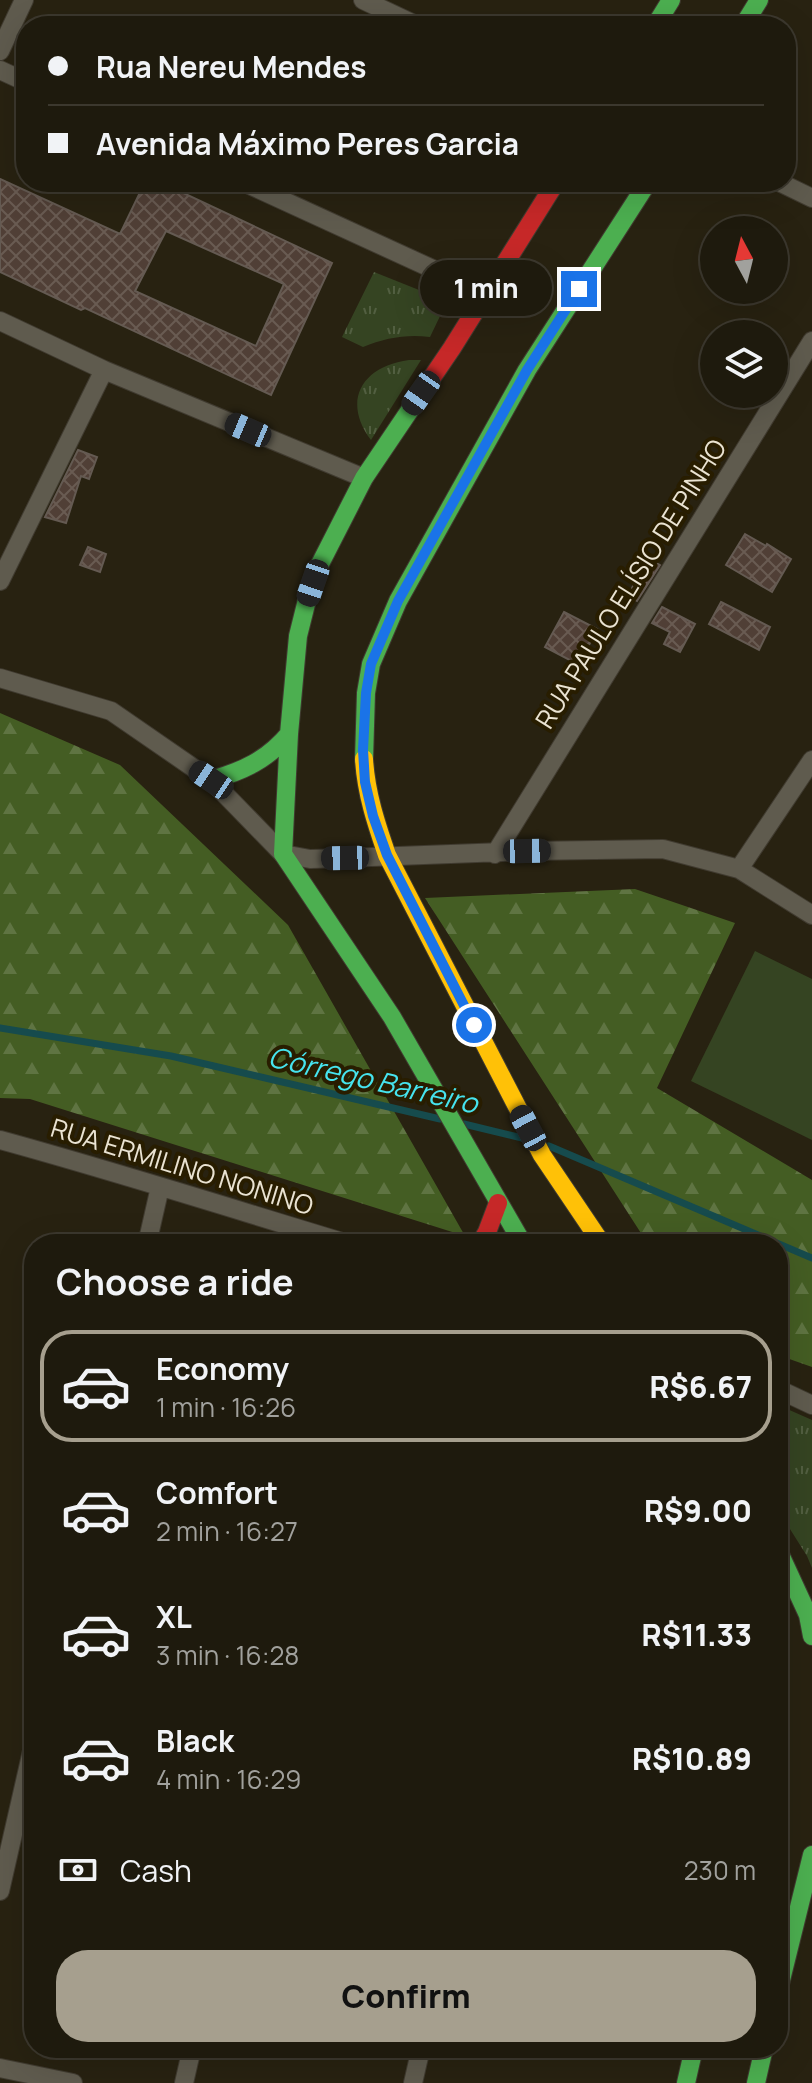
<!DOCTYPE html>
<meta charset="utf-8">
<style>
:root{--surface:#1e1a0d;--page:#2b271b;--text:#f1f3f6;--muted:#a1a19d;--line:#3c382e;--accent:#a69f8e}
body{margin:0;font-family:Manrope,sans-serif;background:var(--page);color:var(--text);height:100vh;display:flex;flex-direction:column;font-size:30px;white-space:nowrap}
*{box-sizing:border-box;margin:0}
p{font-size:26px;color:var(--muted)}
.icon{flex:none;width:44px;height:44px;fill:none;stroke:currentColor;stroke-width:2;stroke-linecap:round;stroke-linejoin:round}
.map{position:relative;flex:1;overflow:hidden}
.drawer{position:absolute;left:24px;top:1234px;width:764px;height:824px;display:flex;flex-direction:column;background:var(--surface);border-radius:32px;box-shadow:0 8px 32px #0002,0 0 0 2px var(--line)}
.drawer>*{flex:none}
.hud{position:absolute;left:16px;top:16px;width:780px;height:176px;border-radius:32px;box-shadow:0 8px 32px #0002,0 0 0 2px var(--line);display:grid;align-content:center;height:176px;padding:0 32px;background:var(--surface)}
.needle{width:52px;rotate:353deg}
.buttons{position:absolute;left:700px;top:216px;display:grid;gap:16px}
.buttons a{display:grid;place-items:center;width:88px;height:88px;border-radius:50%;background:var(--surface);box-shadow:0 8px 32px #0002,0 0 0 2px var(--line);font-size:40px}
.end{position:absolute;width:36px;height:36px;margin:-18px;border:10px solid #1a73e8;background:#fff;box-shadow:0 0 0 4px #fff}
.from{border-radius:50%}
.bubble{position:absolute;height:56px;border-radius:28px;background:var(--surface);box-shadow:0 8px 32px #0002,0 0 0 2px var(--line);font-size:26px;font-weight:800;line-height:56px;text-align:center}
.car{position:absolute;width:24px;height:48px;margin:-24px -12px;border-radius:10px;box-shadow:0 0 6px 2px #0007;background:linear-gradient(#222 24%,#8ab4d8 0 40%,#222 0 76%,#8ab4d8 0 86%,#222 0)}
.hud b{display:flex;align-items:center;gap:28px;height:76px;font-size:30px}
.hud b+b{border-top:2px solid var(--line)}
.hud i{width:20px;height:20px;background:var(--text)}
ul{padding:0;list-style:none}
li{display:flex;align-items:center;gap:24px;height:112px;margin:0 16px 12px;padding:0 16px;border:4px solid transparent;border-radius:32px}
li div{flex:1}
li b{display:block;font-size:30px}
li em{font-style:normal;font-weight:800}
li.selected{border-color:var(--accent)}
li>.icon{width:72px;height:72px;stroke-width:1.5}
h2{padding:0 32px;font-size:36px;line-height:96px}
.pay{display:flex;align-items:center;gap:20px;height:88px;padding:0 32px;font-size:30px}
.pay p{margin-inline-start:auto}
.primary-button{display:flex;gap:16px;margin-top:auto;padding:16px 32px}
.primary-button a{flex:1;height:92px;border-radius:32px;background:var(--accent);color:#111;font-size:32px;font-weight:800;line-height:92px;text-align:center}
.map>svg:first-child{display:block}
.grass{fill:url(#grass-tufts)}
.forest{fill:url(#forest-firs)}
.garden{fill:#354422}
.lines{fill:none;stroke-linecap:round;stroke-linejoin:round}
.stream{stroke:#164b4d;stroke-width:7}
.building{fill:url(#building-cross-hatch);stroke:#645a52;stroke-width:2;fill-rule:evenodd}
.street-casing{stroke:#403b30;stroke-width:20}
.fast-casing{stroke:#403b30;stroke-width:20}
.slow-casing{stroke:#403b30;stroke-width:20}
.jam-casing{stroke:#403b30;stroke-width:20}
.street{stroke:#5f5b4e;stroke-width:18}
.fast{stroke:#4caf50;stroke-width:18}
.slow{stroke:#ffc107;stroke-width:18}
.jam{stroke:#c62828;stroke-width:18}
.route{stroke:#1a73e8;stroke-width:10}
.labels{text-anchor:middle;stroke-width:8;stroke-linejoin:round;paint-order:stroke}
.street-label{font-size:26px;fill:#eae3d2;stroke:#281d00}
.water-label{font-size:28px;font-style:italic;fill:#46e4ee;stroke:#281d00}
</style>
<div class="map">
<svg width="812" height="2083" viewBox="0 0 812 2083">
<defs>
<pattern id="grass-tufts" width="24" height="20" patternUnits="userSpaceOnUse" patternTransform="scale(2)"><rect width="24" height="20" fill="#354422"/><path d="M3 7l-1-3M5 7V3M7 7l1-3M15 17l-1-3M17 17v-4M19 17l1-3" fill="none" stroke="#525f41"/></pattern>
<pattern id="forest-firs" width="22" height="20" patternUnits="userSpaceOnUse" patternTransform="scale(2)"><rect width="22" height="20" fill="#445d23"/><path d="M5 1l3.5 6h-7zM16 11l3.5 6h-7z" fill="#5f7442"/></pattern>
<pattern id="building-cross-hatch" width="8" height="8" patternUnits="userSpaceOnUse" patternTransform="scale(2)"><rect width="8" height="8" fill="#503f36"/><path d="M0 0l8 8M0 8l8-8" fill="none" stroke="#695b52"/></pattern>
</defs>
<rect width="100%" height="100%" fill="#282211"/>
<path class="grass" d="M374,272L429,294L438,301L441,314L430,337C406,334 385,338 363,347L342,337Z
M409,360H421L371,440C341,400 363,366 409,360Z
M778,1405L812,1420V1568L807,1556L778,1510Z"/>
<path class="forest" d="M0,713L120,765L288,925L465,1236L30,1099L0,1098Z
M635,889L735,923L657,1088L812,1180V1367L778,1355V1244H648L425,898Z"/>
<path class="garden" d="M755,951L812,979V1140L691,1081Z"/>
<g class="lines">
<path class="stream" d="M0,1028L171,1056L440,1119
M464,1124L522,1138
M549,1146L812,1258"/>
</g>
<path class="building" d="M0,179L120,234L145,182H160L332,263L271,395L85,308L81,310L0,272ZM166,231L284,284L256,346L135,291Z
M78,450L97,457L89,479L81,476L66,523L45,517Z
M745,534L766,546L767,544L791,559L772,592L726,565Z
M88,547L106,554L100,572L80,565Z
M647,558L660,565L637,601L628,596Z
M721,602L770,627L759,650L709,624Z
M662,607L695,624L680,652L664,644L670,632L652,623Z
M564,612L597,629L579,665L545,647Z"/>
<g class="lines">
<defs>
<path id="street" d="M363,0L418,26
M0,51L24,0
M0,70L26,82
M243,182L485,293
M779,182L812,198
M0,321L104,370L364,478
M0,581L104,370
M0,678L111,711L211,780L283,854L310,859L345,858L527,851L663,849L739,869L812,915
M495,854L812,341
M739,869L812,760
M0,1140C117,1172 233,1209 349,1244
M147,1244L160,1187
M778,1389L812,1405
M0,1891L34,1742
M0,2068L73,2083
M184,2083L192,2048
M413,2083L421,2048"/>
<path id="fast" d="M655,26L671,0
M743,26L759,0
M416,401L364,478L319,566L307,600L298,636L289,734L283,854L392,1017L523,1244
M364,759L366,693L371,664L398,601L527,370L648,182
M211,780C243,771 267,760 289,734
M778,1550L808,1615L812,1636
M778,1992L812,1855
M686,2083L694,2048
M756,2083L764,2048"/>
<path id="slow" d="M364,759C366,793 376,823 387,855L542,1155L602,1244"/>
<path id="jam" d="M416,401L452,348L556,182
M480,1244L487,1232L498,1203"/>
</defs>
<use href="#street" class="street-casing"/>
<use href="#fast" class="fast-casing"/>
<use href="#slow" class="slow-casing"/>
<use href="#jam" class="jam-casing"/>
<use href="#street" class="street"/>
<use href="#fast" class="fast"/>
<use href="#slow" class="slow"/>
<use href="#jam" class="jam"/>
</g>
<g class="lines">
<path class="route" d="M474,1025L387,855L373,816L365,782L363,750L366,693L371,664L398,601L527,370L579,289"/>
</g>
<g class="labels">
<g class="street-label">
<text transform="translate(631 584) rotate(-58)" y="9">RUA PAULO ELÍSIO DE PINHO</text>
<text transform="translate(182 1167) rotate(17)" y="9">RUA ERMILINO NONINO</text>
</g>
<g class="water-label">
<text transform="translate(373 1080) rotate(13)" y="10">Córrego Barreiro</text>
</g>
</g>
</svg>
<div class="buttons">
<a><svg class="needle" viewBox="-14 -14 28 28"><path d="M0-13l5 13h-10z" fill="#e53935"/><path d="M0 13l5-13h-10z" fill="#a1a19d"/></svg></a>
<a><svg class="icon" aria-label="layers" viewBox="0 0 24 24"><path d="M12 4l9 5-9 5-9-5zM3 14l9 5 9-5"/></svg></a>
</div>
<i class="end from" style="left:474px;top:1025px"></i>
<i class="end" style="left:579px;top:289px"></i>
<div class="bubble" style="left:420px;top:260px;width:132px">1 min</div>
<i class="car" style="left:421px;top:393px;rotate:215deg"></i>
<i class="car" style="left:248px;top:430px;rotate:293deg"></i>
<i class="car" style="left:313px;top:583px;rotate:199deg"></i>
<i class="car" style="left:211px;top:780px;rotate:304deg"></i>
<i class="car" style="left:527px;top:851px;rotate:89deg"></i>
<i class="car" style="left:345px;top:858px;rotate:269deg"></i>
<i class="car" style="left:528px;top:1128px;rotate:332deg"></i>
<div class="hud">
<b><i class="from"></i>Rua Nereu Mendes</b>
<b><i></i>Avenida Máximo Peres Garcia</b>
</div>
<section class="drawer">
<h2>Choose a ride</h2>
<ul>
<li class="selected"><svg class="icon" aria-label="car" viewBox="0 0 24 24"><path d="M5 17H2v-5l4-1 3-4h7l3 4 3 1v5h-3M9 17h6M6 11h13"/><circle cx="7" cy="17" r="2"/><circle cx="17" cy="17" r="2"/></svg><div><b>Economy</b><p>1 min · 16:26</p></div><em>R$6.67</em></li>
<li><svg class="icon" aria-label="car" viewBox="0 0 24 24"><path d="M5 17H2v-5l4-1 3-4h7l3 4 3 1v5h-3M9 17h6M6 11h13"/><circle cx="7" cy="17" r="2"/><circle cx="17" cy="17" r="2"/></svg><div><b>Comfort</b><p>2 min · 16:27</p></div><em>R$9.00</em></li>
<li><svg class="icon" aria-label="car" viewBox="0 0 24 24"><path d="M5 17H2v-5l4-1 3-4h7l3 4 3 1v5h-3M9 17h6M6 11h13"/><circle cx="7" cy="17" r="2"/><circle cx="17" cy="17" r="2"/></svg><div><b>XL</b><p>3 min · 16:28</p></div><em>R$11.33</em></li>
<li><svg class="icon" aria-label="car" viewBox="0 0 24 24"><path d="M5 17H2v-5l4-1 3-4h7l3 4 3 1v5h-3M9 17h6M6 11h13"/><circle cx="7" cy="17" r="2"/><circle cx="17" cy="17" r="2"/></svg><div><b>Black</b><p>4 min · 16:29</p></div><em>R$10.89</em></li>
</ul>
<div class="pay"><svg class="icon" aria-label="cash" viewBox="0 0 24 24"><path d="M3 7h18v10H3z"/><circle cx="12" cy="12" r="2"/></svg>Cash<p>230 m</p></div>
<div class="primary-button"><a>Confirm</a></div>
</section>
</div>
